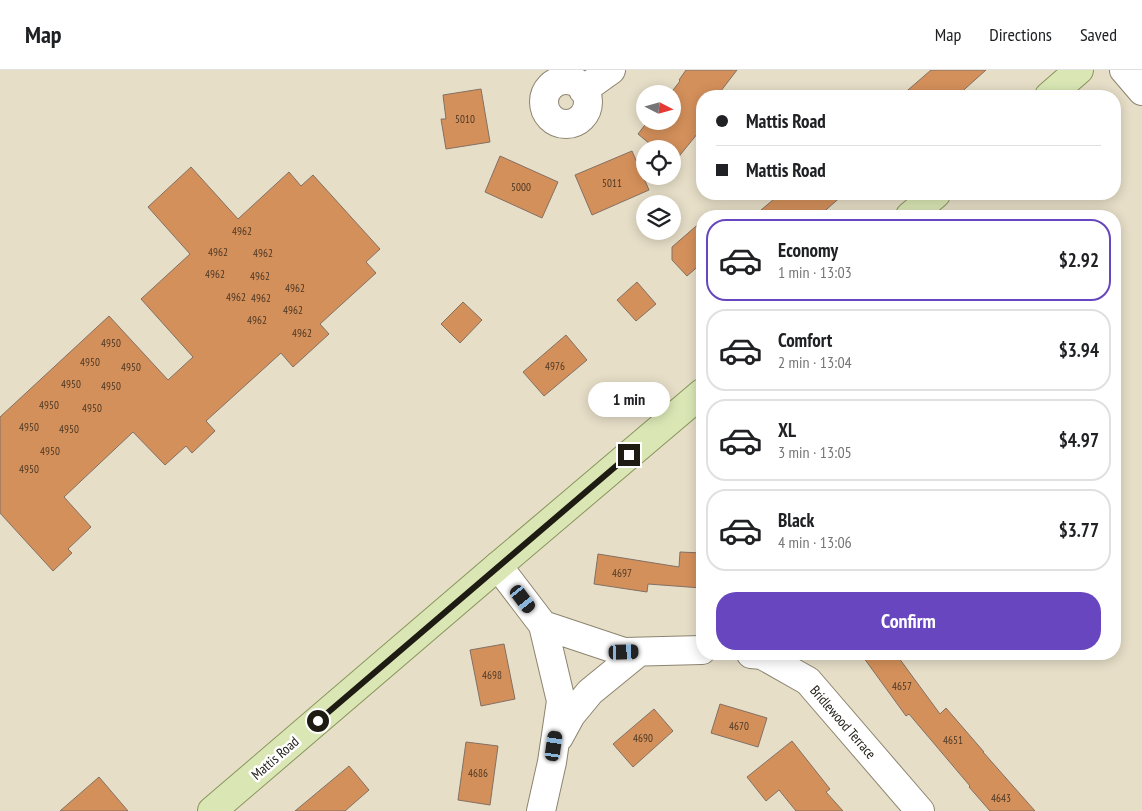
<!DOCTYPE html>
<meta charset="utf-8">
<style>
:root{--surface:#fff;--page:#f6f6f6;--text:#202124;--muted:#757577;--line:#e0e0e0;--accent:#6746bf}
body{margin:0;font-family:"PT Sans Narrow",sans-serif;background:var(--page);color:var(--text);height:100vh;display:flex;flex-direction:column;font-size:19px;white-space:nowrap}
*{box-sizing:border-box;margin:0}
p{font-size:16px;color:var(--muted)}
.icon{flex:none;width:28px;height:28px;fill:none;stroke:currentColor;stroke-width:2;stroke-linecap:round;stroke-linejoin:round}
.map{position:relative;flex:1;overflow:hidden}
.details{position:absolute;left:696px;top:140px;width:425px;height:450px;display:flex;flex-direction:column;background:var(--surface);border-radius:20px;box-shadow:0 2px 12px #0003}
.details>*{flex:none}
.guide{position:absolute;left:696px;top:20px;width:425px;height:110px;border-radius:20px;box-shadow:0 2px 12px #0003;display:grid;align-content:center;height:110px;padding:0 20px;background:var(--surface)}
.needle{width:32px;rotate:96deg}
.tools{position:absolute;left:636px;top:15px;display:grid;gap:10px}
.tools a{display:grid;place-items:center;width:45px;height:45px;border-radius:50%;background:var(--surface);box-shadow:0 2px 12px #0003;font-size:25px}
.end{position:absolute;width:22px;height:22px;margin:-11px;border:6px solid #1e1b13;background:#fff;box-shadow:0 0 0 2px #fff}
.from{border-radius:50%}
.bubble{position:absolute;height:35px;border-radius:18px;background:var(--surface);box-shadow:0 2px 12px #0003;font-size:16px;font-weight:700;line-height:35px;text-align:center}
.car{position:absolute;width:15px;height:30px;margin:-15px -8px;border-radius:6px;box-shadow:0 0 4px 1px #0007;background:linear-gradient(#222 24%,#8ab4d8 0 40%,#222 0 76%,#8ab4d8 0 86%,#222 0)}
.guide b{display:flex;align-items:center;gap:18px;height:48px;font-size:19px}
.guide b+b{border-top:1px solid var(--line)}
.guide i{width:12px;height:12px;background:var(--text)}
ul{padding:9px 0 0;list-style:none}
li{display:flex;align-items:center;gap:15px;height:82px;margin:0 10px 8px;padding:0 10px;border:2px solid var(--line);border-radius:20px}
li div{flex:1}
li b{display:block;font-size:19px}
li em{font-style:normal;font-weight:700}
li.selected{border-color:var(--accent)}
li>.icon{width:45px;height:45px;stroke-width:1.5}
.action{display:flex;gap:10px;margin-top:auto;padding:10px 20px}
.action a{flex:1;height:58px;border-radius:20px;background:var(--accent);color:#fff;font-size:20px;font-weight:700;line-height:58px;text-align:center}
header{display:flex;align-items:center;gap:30px;box-sizing:border-box;height:70px;padding:0 25px;background:var(--surface);border-bottom:1px solid var(--line)}
header strong{font-size:24px}
nav{display:flex;gap:28px;margin-inline-start:auto;font-size:18px}
.map>svg:first-child{display:block}
.building{fill:#d4905b;stroke:#837063}
.lines{fill:none;stroke-linecap:round;stroke-linejoin:round}
.minor-casing{stroke:#8c8470;stroke-width:30}
.major-casing{stroke:#88955c;stroke-width:30}
.minor{stroke:#fff;stroke-width:28}
.major{stroke:#dae7b5;stroke-width:28}
.route{stroke:#1e1b13;stroke-width:6}
.labels{text-anchor:middle;stroke-width:5;stroke-linejoin:round;paint-order:stroke}
.number-label{font-size:11px;fill:#4c3825}
.street-label{font-size:14px;fill:#1e1b13;stroke:#fff}
</style>
<header>
<strong>Map</strong>
<nav><a>Map</a><a>Directions</a><a>Saved</a></nav>
</header>
<div class="map">
<svg width="1142" height="741" viewBox="0 0 1142 741">
<rect width="100%" height="100%" fill="#e6dec7"/>
<path class="building" d="M686,0H737L717,26H702V58L672,95V79H656L638,64L648,51H672V24H670L680,11L679,10Z
M931,0H986L957,26H901Z
M481,19L490,72L446,79L441,49H446L443,25Z
M632,81L649,120L592,145L575,105Z
M500,86L558,112L542,148L485,122Z
M191,97L238,149L289,102L301,116L313,105L380,179L366,192L376,203L320,254L329,264L293,297L281,283L206,351L215,361L192,383L186,376L165,395L133,362L64,427L91,457L68,479L72,483L53,501L0,443V347L109,246L168,310L193,287L141,229L190,184L148,137Z
M780,124H844L819,146H754Z
M702,151V193L687,206L672,190V177Z
M637,212L656,234L636,251L617,230Z
M463,232L482,250L460,273L441,254Z
M566,265L587,290L544,326L523,302Z
M680,482L702,483V518L648,514L647,522L594,514L598,484L679,497Z
M504,574L515,629L481,636L470,580Z
M861,584H896L940,644L946,638L984,682H983L1035,741H990L969,717L970,716L909,644L906,646Z
M720,634L767,648L758,677L711,663Z
M654,639L673,661L633,697L613,674Z
M792,671L830,719L826,722L843,741H796L779,720L766,731L747,707Z
M466,672L498,676L490,735L458,730Z
M349,696L369,720L345,741H295Z
M99,707L128,741H60Z"/>
<g class="lines">
<defs>
<path id="minor" d="M1124,0L1142,21
M544 32a22 22 0 1 1 44 0a22 22 0 1 1-44 0Z
M583,20L611,0
M498,496L543,555L561,631L552,692L541,741
M543,555L624,582L702,580
M751,584L762,585L808,611L920,741
M559,667L571,645L590,622L639,582"/>
<path id="major" d="M1049,26L1079,0
M910,146L936,124
M212,741L498,496L702,323"/>
</defs>
<use href="#minor" class="minor-casing"/>
<use href="#major" class="major-casing"/>
<use href="#minor" class="minor"/>
<use href="#major" class="major"/>
</g>
<g class="lines">
<path class="route" d="M318,651L629,385"/>
</g>
<g class="labels">
<g class="number-label">
<text x="465" y="53">5010</text>
<text x="612" y="117">5011</text>
<text x="521" y="121">5000</text>
<text x="242" y="165">4962</text>
<text x="218" y="186">4962</text>
<text x="263" y="187">4962</text>
<text x="215" y="208">4962</text>
<text x="260" y="210">4962</text>
<text x="295" y="222">4962</text>
<text x="236" y="231">4962</text>
<text x="261" y="232">4962</text>
<text x="293" y="244">4962</text>
<text x="257" y="254">4962</text>
<text x="302" y="267">4962</text>
<text x="111" y="277">4950</text>
<text x="90" y="296">4950</text>
<text x="555" y="300">4976</text>
<text x="131" y="301">4950</text>
<text x="71" y="318">4950</text>
<text x="111" y="320">4950</text>
<text x="49" y="339">4950</text>
<text x="92" y="342">4950</text>
<text x="29" y="361">4950</text>
<text x="69" y="363">4950</text>
<text x="50" y="385">4950</text>
<text x="29" y="403">4950</text>
<text x="622" y="507">4697</text>
<text x="492" y="609">4698</text>
<text x="902" y="620">4657</text>
<text x="739" y="660">4670</text>
<text x="643" y="672">4690</text>
<text x="953" y="674">4651</text>
<text x="478" y="707">4686</text>
<text x="1001" y="732">4643</text>
</g>
<g class="street-label">
<text transform="translate(843 652) rotate(49)" y="5">Bridlewood Terrace</text>
<text transform="translate(275 688) rotate(-41)" y="5">Mattis Road</text>
</g>
</g>
</svg>
<div class="tools">
<a><svg class="needle" viewBox="-14 -14 28 28"><path d="M0-13l5 13h-10z" fill="#e53935"/><path d="M0 13l5-13h-10z" fill="#757577"/></svg></a>
<a><svg class="icon" aria-label="locate" viewBox="0 0 24 24"><circle cx="12" cy="12" r="6"/><path d="M12 2v4M12 18v4M2 12h4M18 12h4"/></svg></a>
<a><svg class="icon" aria-label="layers" viewBox="0 0 24 24"><path d="M12 4l9 5-9 5-9-5zM3 14l9 5 9-5"/></svg></a>
</div>
<i class="end from" style="left:318px;top:651px"></i>
<i class="end" style="left:629px;top:385px"></i>
<div class="bubble" style="left:588px;top:312px;width:82px">1 min</div>
<i class="car" style="left:523px;top:529px;rotate:143deg"></i>
<i class="car" style="left:624px;top:582px;rotate:88deg"></i>
<i class="car" style="left:554px;top:676px;rotate:8deg"></i>
<div class="guide">
<b><i class="from"></i>Mattis Road</b>
<b><i></i>Mattis Road</b>
</div>
<section class="details">
<ul>
<li class="selected"><svg class="icon" aria-label="car" viewBox="0 0 24 24"><path d="M5 17H2v-5l4-1 3-4h7l3 4 3 1v5h-3M9 17h6M6 11h13"/><circle cx="7" cy="17" r="2"/><circle cx="17" cy="17" r="2"/></svg><div><b>Economy</b><p>1 min · 13:03</p></div><em>$2.92</em></li>
<li><svg class="icon" aria-label="car" viewBox="0 0 24 24"><path d="M5 17H2v-5l4-1 3-4h7l3 4 3 1v5h-3M9 17h6M6 11h13"/><circle cx="7" cy="17" r="2"/><circle cx="17" cy="17" r="2"/></svg><div><b>Comfort</b><p>2 min · 13:04</p></div><em>$3.94</em></li>
<li><svg class="icon" aria-label="car" viewBox="0 0 24 24"><path d="M5 17H2v-5l4-1 3-4h7l3 4 3 1v5h-3M9 17h6M6 11h13"/><circle cx="7" cy="17" r="2"/><circle cx="17" cy="17" r="2"/></svg><div><b>XL</b><p>3 min · 13:05</p></div><em>$4.97</em></li>
<li><svg class="icon" aria-label="car" viewBox="0 0 24 24"><path d="M5 17H2v-5l4-1 3-4h7l3 4 3 1v5h-3M9 17h6M6 11h13"/><circle cx="7" cy="17" r="2"/><circle cx="17" cy="17" r="2"/></svg><div><b>Black</b><p>4 min · 13:06</p></div><em>$3.77</em></li>
</ul>
<div class="action"><a>Confirm</a></div>
</section>
</div>
